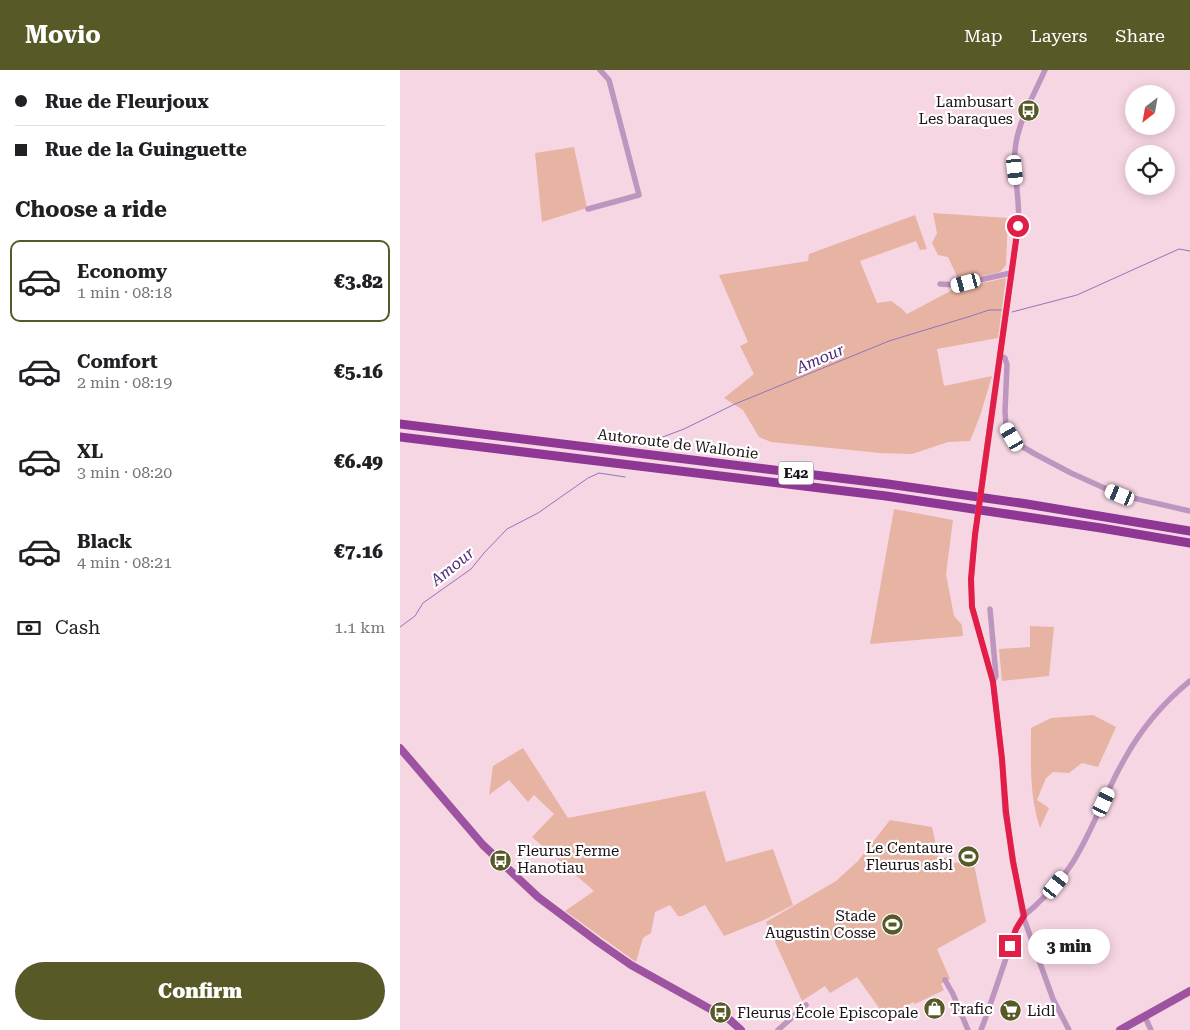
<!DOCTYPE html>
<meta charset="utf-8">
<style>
:root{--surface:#fff;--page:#f2f2f2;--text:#202124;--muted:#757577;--line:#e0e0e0;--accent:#575a27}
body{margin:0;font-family:"Roboto Serif",serif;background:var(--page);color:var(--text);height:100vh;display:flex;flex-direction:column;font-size:19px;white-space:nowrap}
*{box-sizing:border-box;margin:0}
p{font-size:16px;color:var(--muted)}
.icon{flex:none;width:28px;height:28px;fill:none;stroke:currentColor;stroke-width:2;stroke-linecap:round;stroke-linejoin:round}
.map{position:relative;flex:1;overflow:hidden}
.panel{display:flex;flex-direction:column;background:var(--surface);width:400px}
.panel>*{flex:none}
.top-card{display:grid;align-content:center;height:110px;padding:0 15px;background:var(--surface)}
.needle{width:32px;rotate:211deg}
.tools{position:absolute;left:725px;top:15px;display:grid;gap:10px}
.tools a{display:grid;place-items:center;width:50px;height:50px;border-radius:50%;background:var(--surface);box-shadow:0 2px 12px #0003;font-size:25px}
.end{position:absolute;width:22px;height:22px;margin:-11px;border:6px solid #e11d48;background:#fff;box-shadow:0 0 0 2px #fff}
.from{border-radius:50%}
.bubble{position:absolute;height:35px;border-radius:18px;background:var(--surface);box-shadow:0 2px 12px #0003;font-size:16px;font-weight:800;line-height:35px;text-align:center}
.car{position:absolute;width:15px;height:30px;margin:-15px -8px;border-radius:6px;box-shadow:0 0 4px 1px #0007;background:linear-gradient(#fff 24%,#345 0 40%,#fff 0 76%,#345 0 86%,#fff 0)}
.top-card b{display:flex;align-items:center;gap:18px;height:48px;font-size:19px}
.top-card b+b{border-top:1px solid var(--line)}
.top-card i{width:12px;height:12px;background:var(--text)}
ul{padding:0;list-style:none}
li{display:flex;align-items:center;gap:15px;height:82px;margin:0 10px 8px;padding:0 5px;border:2px solid transparent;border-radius:10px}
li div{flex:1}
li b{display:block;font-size:19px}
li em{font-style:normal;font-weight:800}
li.active{border-color:var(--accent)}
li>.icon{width:45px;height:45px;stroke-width:1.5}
h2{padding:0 15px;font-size:22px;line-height:60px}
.pay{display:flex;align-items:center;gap:12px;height:55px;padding:0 15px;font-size:19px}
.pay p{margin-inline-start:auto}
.cta{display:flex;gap:10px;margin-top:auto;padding:10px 15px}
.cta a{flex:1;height:58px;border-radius:30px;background:var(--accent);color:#fff;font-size:20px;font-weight:800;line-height:58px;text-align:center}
header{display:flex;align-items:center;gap:30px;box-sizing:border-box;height:70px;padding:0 25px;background:var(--accent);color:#fff}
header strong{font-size:24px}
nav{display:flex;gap:28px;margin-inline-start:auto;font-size:18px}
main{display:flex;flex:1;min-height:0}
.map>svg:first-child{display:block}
.green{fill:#e7b3a3}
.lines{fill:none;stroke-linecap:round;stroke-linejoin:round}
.stream{stroke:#9075ba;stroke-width:1}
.minor{stroke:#be95bf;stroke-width:5.5}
.major{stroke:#9d53a0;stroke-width:8}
.highway{stroke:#8f3794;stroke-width:9}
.minor-bridge{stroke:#be95bf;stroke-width:5.5}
.route{stroke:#e11d48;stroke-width:6}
.labels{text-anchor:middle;stroke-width:4.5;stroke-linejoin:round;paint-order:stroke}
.shield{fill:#fff;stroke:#60585c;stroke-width:1}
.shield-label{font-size:14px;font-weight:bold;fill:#1c1116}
.poi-label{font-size:15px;fill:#1c1116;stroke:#fff;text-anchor:start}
.street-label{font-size:15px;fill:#1c1116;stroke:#fff}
.water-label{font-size:16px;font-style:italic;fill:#502a7d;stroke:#fff}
</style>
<header>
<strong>Movio</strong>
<nav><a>Map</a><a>Layers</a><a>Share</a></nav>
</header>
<main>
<section class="panel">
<div class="top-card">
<b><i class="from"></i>Rue de Fleurjoux</b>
<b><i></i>Rue de la Guinguette</b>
</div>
<h2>Choose a ride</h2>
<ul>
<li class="active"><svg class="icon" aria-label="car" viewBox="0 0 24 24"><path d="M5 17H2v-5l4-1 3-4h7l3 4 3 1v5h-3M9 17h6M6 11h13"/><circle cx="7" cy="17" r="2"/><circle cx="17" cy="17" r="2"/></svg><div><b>Economy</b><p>1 min · 08:18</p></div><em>€3.82</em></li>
<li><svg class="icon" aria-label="car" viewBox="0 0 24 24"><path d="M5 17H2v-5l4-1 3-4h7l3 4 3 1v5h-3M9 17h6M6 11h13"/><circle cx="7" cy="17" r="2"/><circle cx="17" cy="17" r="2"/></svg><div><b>Comfort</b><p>2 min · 08:19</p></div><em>€5.16</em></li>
<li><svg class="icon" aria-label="car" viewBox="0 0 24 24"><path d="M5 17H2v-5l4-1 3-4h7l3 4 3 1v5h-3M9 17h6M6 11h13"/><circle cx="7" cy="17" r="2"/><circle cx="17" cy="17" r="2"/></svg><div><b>XL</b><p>3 min · 08:20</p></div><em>€6.49</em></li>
<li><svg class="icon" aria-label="car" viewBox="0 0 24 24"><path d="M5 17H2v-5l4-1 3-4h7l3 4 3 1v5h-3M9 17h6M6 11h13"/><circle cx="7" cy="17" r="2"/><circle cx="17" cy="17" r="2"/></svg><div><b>Black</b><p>4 min · 08:21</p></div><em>€7.16</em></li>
</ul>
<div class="pay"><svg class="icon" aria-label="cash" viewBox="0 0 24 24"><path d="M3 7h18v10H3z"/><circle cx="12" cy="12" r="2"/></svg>Cash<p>1.1 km</p></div>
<div class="cta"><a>Confirm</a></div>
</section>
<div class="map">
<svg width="790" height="960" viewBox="0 0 790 960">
<rect width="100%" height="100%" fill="#f7d6e4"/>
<path class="green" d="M174,77L187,138L142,152L135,83Z
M533,143L608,148L606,195L600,202L559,211L548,187L538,185L532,173L537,163Z
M515,145L527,179L520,180L516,171L460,191L477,233L491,231L501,238L507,244L554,219L606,208L598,268L537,279L544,316L592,306L580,346L570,371L548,372L512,384L480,383L371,372L359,367L343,340L324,328L354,304L340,276L348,272L319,205L408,191L409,184Z
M494,439L553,450L546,504L554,546L562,555L563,566L470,574Z
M630,556L654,557L649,606L602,611L599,579L630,577Z
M693,645L716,657L698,697L682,693L669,703L653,702L646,708L637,730L649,738L640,758C629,724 631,693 631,658L651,648Z
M123,678L168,748L305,721L326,792L373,779L393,835L364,850L324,866L305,835L282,846H278L270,835L255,842L251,863L243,868L236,892L165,841L194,821L132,767L154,744L134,725L128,732L109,710L89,725L93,696Z
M490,750L532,757L539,789L552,786L554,793L573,790L586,852L537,879L550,909L541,914L544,920L515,934L513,932L487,949L457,907L430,923L425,916L402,931L366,852L436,811L458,791Z"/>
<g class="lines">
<path class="stream" d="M612,242L677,225L779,179L790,181
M252,371L284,359L335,334L489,271L571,246L589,240H601
M0,557L15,546L23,533L71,499L84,483L107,459L138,443L188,408L199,403L225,407"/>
<path class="minor" d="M188,139L239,125L209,10L200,0
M540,214L556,215L611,203
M601,286L605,288L607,295L605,341L606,357L612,367L623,377L635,384L671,403L720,425L790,441
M584,397C596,317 607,237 618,157C621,131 613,106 615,81C617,53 634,25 645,0
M575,465L571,509L572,537L593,611L602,689L605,742L621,835L623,846L653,929L669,960
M590,539L596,606L593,611
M545,910L553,924L568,960
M745,947L751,960
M378,960L406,935
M581,960L587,944L616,859C618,855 621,850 624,846C628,841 634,838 638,833C651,821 663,808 673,792C693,760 705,723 724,690C741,659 763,633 790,611"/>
<path class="major" d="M0,678L83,775L138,827L198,872L231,895L330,950L341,960
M720,960L790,921"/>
<path class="highway" d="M0,354L488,414L627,434L790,461
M0,367L486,426L701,458L790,473"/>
<path class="minor-bridge" d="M575,465L584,397"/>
</g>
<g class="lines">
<path class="route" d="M610,876L616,859L624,846L613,792L606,742L602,689L593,612L572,537L571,509L575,465L618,156"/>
</g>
<defs>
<symbol id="bus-disc" viewBox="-11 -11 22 22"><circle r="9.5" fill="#575a27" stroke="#fff"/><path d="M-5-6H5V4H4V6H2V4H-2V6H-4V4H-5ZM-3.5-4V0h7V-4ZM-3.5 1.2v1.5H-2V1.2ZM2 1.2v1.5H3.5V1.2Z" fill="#fff"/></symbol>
<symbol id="stadium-disc" viewBox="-11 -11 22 22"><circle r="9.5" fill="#575a27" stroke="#fff"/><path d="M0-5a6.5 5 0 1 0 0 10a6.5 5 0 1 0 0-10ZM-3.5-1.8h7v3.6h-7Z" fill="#fff"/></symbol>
<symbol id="shop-disc" viewBox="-11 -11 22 22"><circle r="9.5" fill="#575a27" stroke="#fff"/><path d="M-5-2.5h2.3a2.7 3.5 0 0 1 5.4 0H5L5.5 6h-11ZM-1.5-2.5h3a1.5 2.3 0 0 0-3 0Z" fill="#fff"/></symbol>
<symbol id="supermarket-disc" viewBox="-11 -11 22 22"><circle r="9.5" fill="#575a27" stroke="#fff"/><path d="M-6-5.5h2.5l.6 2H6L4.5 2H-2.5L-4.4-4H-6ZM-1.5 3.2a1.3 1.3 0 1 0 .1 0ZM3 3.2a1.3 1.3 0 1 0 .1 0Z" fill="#fff"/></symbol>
</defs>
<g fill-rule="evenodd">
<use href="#bus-disc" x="616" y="28" width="25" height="25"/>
<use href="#stadium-disc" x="556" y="774" width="25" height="25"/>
<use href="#bus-disc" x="88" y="778" width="25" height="25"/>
<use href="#stadium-disc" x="480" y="842" width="25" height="25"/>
<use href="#shop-disc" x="522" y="926" width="25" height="25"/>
<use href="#supermarket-disc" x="598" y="928" width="25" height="25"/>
<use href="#bus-disc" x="308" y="930" width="25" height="25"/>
</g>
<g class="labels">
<rect class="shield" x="378.5" y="391.5" width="35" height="23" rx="4"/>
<g class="shield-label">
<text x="396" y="408">E42</text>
</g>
<g class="poi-label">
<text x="613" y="37" text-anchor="end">Lambusart<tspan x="613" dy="17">Les baraques</tspan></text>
<text x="553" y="783" text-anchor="end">Le Centaure<tspan x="553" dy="17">Fleurus asbl</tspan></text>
<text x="117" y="786">Fleurus Ferme<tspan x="117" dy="17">Hanotiau</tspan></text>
<text x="476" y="851" text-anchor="end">Stade<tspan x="476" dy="17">Augustin Cosse</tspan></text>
<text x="550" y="944">Trafic</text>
<text x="627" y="946">Lidl</text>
<text x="337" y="948">Fleurus École Episcopale</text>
</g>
<g class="street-label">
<text transform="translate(278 374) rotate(7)" y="5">Autoroute de Wallonie</text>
</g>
<g class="water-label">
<text transform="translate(420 288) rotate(-23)" y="6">Amour</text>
<text transform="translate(52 496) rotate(-39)" y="6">Amour</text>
</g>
</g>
</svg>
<div class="tools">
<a><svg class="needle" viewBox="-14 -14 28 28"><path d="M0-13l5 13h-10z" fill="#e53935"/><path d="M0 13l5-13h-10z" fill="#757577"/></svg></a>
<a><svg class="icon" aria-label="locate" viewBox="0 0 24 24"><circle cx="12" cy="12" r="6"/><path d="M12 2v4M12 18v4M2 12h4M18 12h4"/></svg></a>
</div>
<i class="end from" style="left:618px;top:156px"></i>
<i class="end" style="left:610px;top:876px"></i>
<div class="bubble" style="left:628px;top:859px;width:82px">3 min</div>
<i class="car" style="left:615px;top:100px;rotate:174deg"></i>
<i class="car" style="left:566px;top:213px;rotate:255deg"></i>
<i class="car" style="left:612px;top:367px;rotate:330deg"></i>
<i class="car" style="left:720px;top:425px;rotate:292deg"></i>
<i class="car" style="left:704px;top:732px;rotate:25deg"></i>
<i class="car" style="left:656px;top:815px;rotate:39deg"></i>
</div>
</main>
